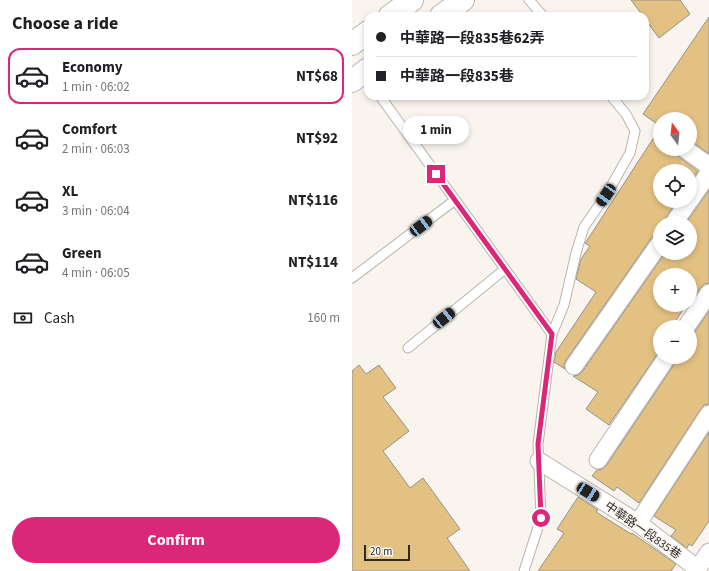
<!DOCTYPE html>
<meta charset="utf-8">
<style>
:root{--surface:#fff;--page:#f2f2f2;--text:#202124;--muted:#757577;--line:#e0e0e0;--accent:#db2777}
body{margin:0;font-family:"Source Sans 3","Noto Sans TC",sans-serif;background:var(--page);color:var(--text);height:100vh;display:flex;flex-direction:column;font-size:15px;white-space:nowrap}
*{box-sizing:border-box;margin:0}
p{font-size:13px;color:var(--muted)}
.icon{flex:none;width:22px;height:22px;fill:none;stroke:currentColor;stroke-width:2;stroke-linecap:round;stroke-linejoin:round}
.map{position:relative;flex:1;overflow:hidden}
.sheet{display:flex;flex-direction:column;background:var(--surface);width:352px}
.sheet>*{flex:none}
.guide{position:absolute;left:12px;top:12px;width:285px;height:88px;border-radius:12px;box-shadow:0 2px 6px #0003;display:grid;align-content:center;height:88px;padding:0 12px;background:var(--surface)}
.needle{width:26px;rotate:345deg}
.fabs{position:absolute;left:301px;top:112px;display:grid;gap:8px}
.fabs a{display:grid;place-items:center;width:44px;height:44px;border-radius:50%;background:var(--surface);box-shadow:0 2px 6px #0003;font-size:20px}
.scale{position:absolute;left:12px;bottom:10px;width:46px;box-sizing:border-box;padding-left:4px;border:2px solid #2d2b29;border-top:0;font-size:11px;line-height:14px;white-space:nowrap;color:#2d2b29;-webkit-text-stroke:3px #f9f5ee;paint-order:stroke}
.end{position:absolute;width:18px;height:18px;margin:-9px;border:5px solid #db2777;background:#fff;box-shadow:0 0 0 2px #fff}
.from{border-radius:50%}
.bubble{position:absolute;height:28px;border-radius:14px;background:var(--surface);box-shadow:0 2px 6px #0003;font-size:13px;font-weight:700;line-height:28px;text-align:center}
.car{position:absolute;width:12px;height:24px;margin:-12px -6px;border-radius:5px;box-shadow:0 0 3px 1px #0007;background:linear-gradient(#222 24%,#8ab4d8 0 40%,#222 0 76%,#8ab4d8 0 86%,#222 0)}
.guide b{display:flex;align-items:center;gap:14px;height:38px;font-size:15px}
.guide b+b{border-top:1px solid var(--line)}
.guide i{width:10px;height:10px;background:var(--text)}
ul{padding:0;list-style:none}
li{display:flex;align-items:center;gap:12px;height:56px;margin:0 8px 6px;padding:0 4px;border:2px solid transparent;border-radius:12px}
li div{flex:1}
li b{display:block;font-size:15px}
li em{font-style:normal;font-weight:700}
li.active{border-color:var(--accent)}
li>.icon{width:36px;height:36px;stroke-width:1.5}
h2{padding:0 12px;font-size:18px;line-height:48px}
.pay{display:flex;align-items:center;gap:10px;height:44px;padding:0 12px;font-size:15px}
.pay p{margin-inline-start:auto}
.action{display:flex;gap:8px;margin-top:auto;padding:8px 12px}
.action a{flex:1;height:46px;border-radius:24px;background:var(--accent);color:#fff;font-size:16px;font-weight:700;line-height:46px;text-align:center}
main{display:flex;flex:1;min-height:0}
.map>svg:first-child{display:block}
.building{fill:#e3c183;stroke:#95928c}
.lines{fill:none;stroke-linecap:round;stroke-linejoin:round}
.service-casing{stroke:#b9b5ae;stroke-width:11}
.minor-casing{stroke:#b9b5ae;stroke-width:19}
.primary-casing{stroke:#b9b5ae;stroke-width:24}
.service{stroke:#fff;stroke-width:9}
.minor{stroke:#fff;stroke-width:17}
.primary{stroke:#fff;stroke-width:22}
.route{stroke:#db2777;stroke-width:5}
.labels{text-anchor:middle;stroke-width:3;stroke-linejoin:round;paint-order:stroke}
.street-label{font-size:12px;fill:#2d2b29;stroke:#f9f5ee}
</style>
<main>
<section class="sheet">
<h2>Choose a ride</h2>
<ul>
<li class="active"><svg class="icon" aria-label="car" viewBox="0 0 24 24"><path d="M5 17H2v-5l4-1 3-4h7l3 4 3 1v5h-3M9 17h6M6 11h13"/><circle cx="7" cy="17" r="2"/><circle cx="17" cy="17" r="2"/></svg><div><b>Economy</b><p>1 min · 06:02</p></div><em>NT$68</em></li>
<li><svg class="icon" aria-label="car" viewBox="0 0 24 24"><path d="M5 17H2v-5l4-1 3-4h7l3 4 3 1v5h-3M9 17h6M6 11h13"/><circle cx="7" cy="17" r="2"/><circle cx="17" cy="17" r="2"/></svg><div><b>Comfort</b><p>2 min · 06:03</p></div><em>NT$92</em></li>
<li><svg class="icon" aria-label="car" viewBox="0 0 24 24"><path d="M5 17H2v-5l4-1 3-4h7l3 4 3 1v5h-3M9 17h6M6 11h13"/><circle cx="7" cy="17" r="2"/><circle cx="17" cy="17" r="2"/></svg><div><b>XL</b><p>3 min · 06:04</p></div><em>NT$116</em></li>
<li><svg class="icon" aria-label="car" viewBox="0 0 24 24"><path d="M5 17H2v-5l4-1 3-4h7l3 4 3 1v5h-3M9 17h6M6 11h13"/><circle cx="7" cy="17" r="2"/><circle cx="17" cy="17" r="2"/></svg><div><b>Green</b><p>4 min · 06:05</p></div><em>NT$114</em></li>
</ul>
<div class="pay"><svg class="icon" aria-label="cash" viewBox="0 0 24 24"><path d="M3 7h18v10H3z"/><circle cx="12" cy="12" r="2"/></svg>Cash<p>160 m</p></div>
<div class="action"><a>Confirm</a></div>
</section>
<div class="map">
<svg width="357" height="571" viewBox="0 0 357 571">
<rect width="100%" height="100%" fill="#f9f5ee"/>
<path class="building" d="M279,0H328L338,14L307,38L293,19V16H291Z
M357,17V154L338,140V119H308V126L291,114Z
M308,128V149H323L324,154L327,157L346,171L338,183V171H308V201H325L314,217L312,223H308V233L303,234L300,237L214,360L212,365L213,369L202,362L204,352L244,292L224,279L229,259L238,246L233,243L234,242Z
M357,190V283L352,284L349,287L338,303V275H308V305H334L320,327H308V350L257,425L234,409L246,392L221,376L227,375L230,372L313,253H338V223H334Z
M357,311V404L352,405L349,409L287,503L265,487L262,491L240,476L245,470L250,469L254,466L323,363L325,357H338V336L342,333Z
M7,365L14,374L27,365L44,388L31,397L57,431L31,451L58,488L71,478L108,529L95,538L118,571H0V371Z
M357,432V521L340,546L337,544L335,548L319,536L324,530L302,516Z
M226,497L246,510L244,512L279,534L280,533L324,564L319,571H186L212,533L205,529Z"/>
<g class="lines">
<defs>
<path id="service" d="M177,0L191,16
M28,96L200,334
M0,278L103,200
M56,348L153,269
M172,571L189,518L186,444L200,334L212,305L224,253L232,227L254,195L278,153L283,131L274,114L259,96"/>
<path id="minor" d="M333,149L357,166
M338,200L357,173
M322,223L337,201
M334,327L357,293
M222,366L308,243
M246,460L315,357
M187,461L286,523L346,569
M286,523L357,414
M344,571L357,552"/>
<path id="primary" d="M38,16L60,0
M89,16L111,0
M0,44L16,32
M0,81L16,69"/>
</defs>
<use href="#service" class="service-casing"/>
<use href="#minor" class="minor-casing"/>
<use href="#primary" class="primary-casing"/>
<use href="#service" class="service"/>
<use href="#minor" class="minor"/>
<use href="#primary" class="primary"/>
</g>
<g class="lines">
<path class="route" d="M84,174L200,334L186,444L189,518"/>
</g>
<g class="labels">
<g class="street-label">
<text transform="translate(291 530) rotate(35)" y="4">中華路一段835巷</text>
</g>
</g>
</svg>
<div class="fabs">
<a><svg class="needle" viewBox="-14 -14 28 28"><path d="M0-13l5 13h-10z" fill="#e53935"/><path d="M0 13l5-13h-10z" fill="#757577"/></svg></a>
<a><svg class="icon" aria-label="locate" viewBox="0 0 24 24"><circle cx="12" cy="12" r="6"/><path d="M12 2v4M12 18v4M2 12h4M18 12h4"/></svg></a>
<a><svg class="icon" aria-label="layers" viewBox="0 0 24 24"><path d="M12 4l9 5-9 5-9-5zM3 14l9 5 9-5"/></svg></a>
<a>+</a>
<a>−</a>
</div>
<div class="scale">20 m</div>
<i class="end from" style="left:189px;top:518px"></i>
<i class="end" style="left:84px;top:174px"></i>
<div class="bubble" style="left:51px;top:116px;width:66px">1 min</div>
<i class="car" style="left:254px;top:195px;rotate:215deg"></i>
<i class="car" style="left:69px;top:226px;rotate:53deg"></i>
<i class="car" style="left:92px;top:318px;rotate:51deg"></i>
<i class="car" style="left:236px;top:492px;rotate:122deg"></i>
<div class="guide">
<b><i class="from"></i>中華路一段835巷62弄</b>
<b><i></i>中華路一段835巷</b>
</div>
</div>
</main>
